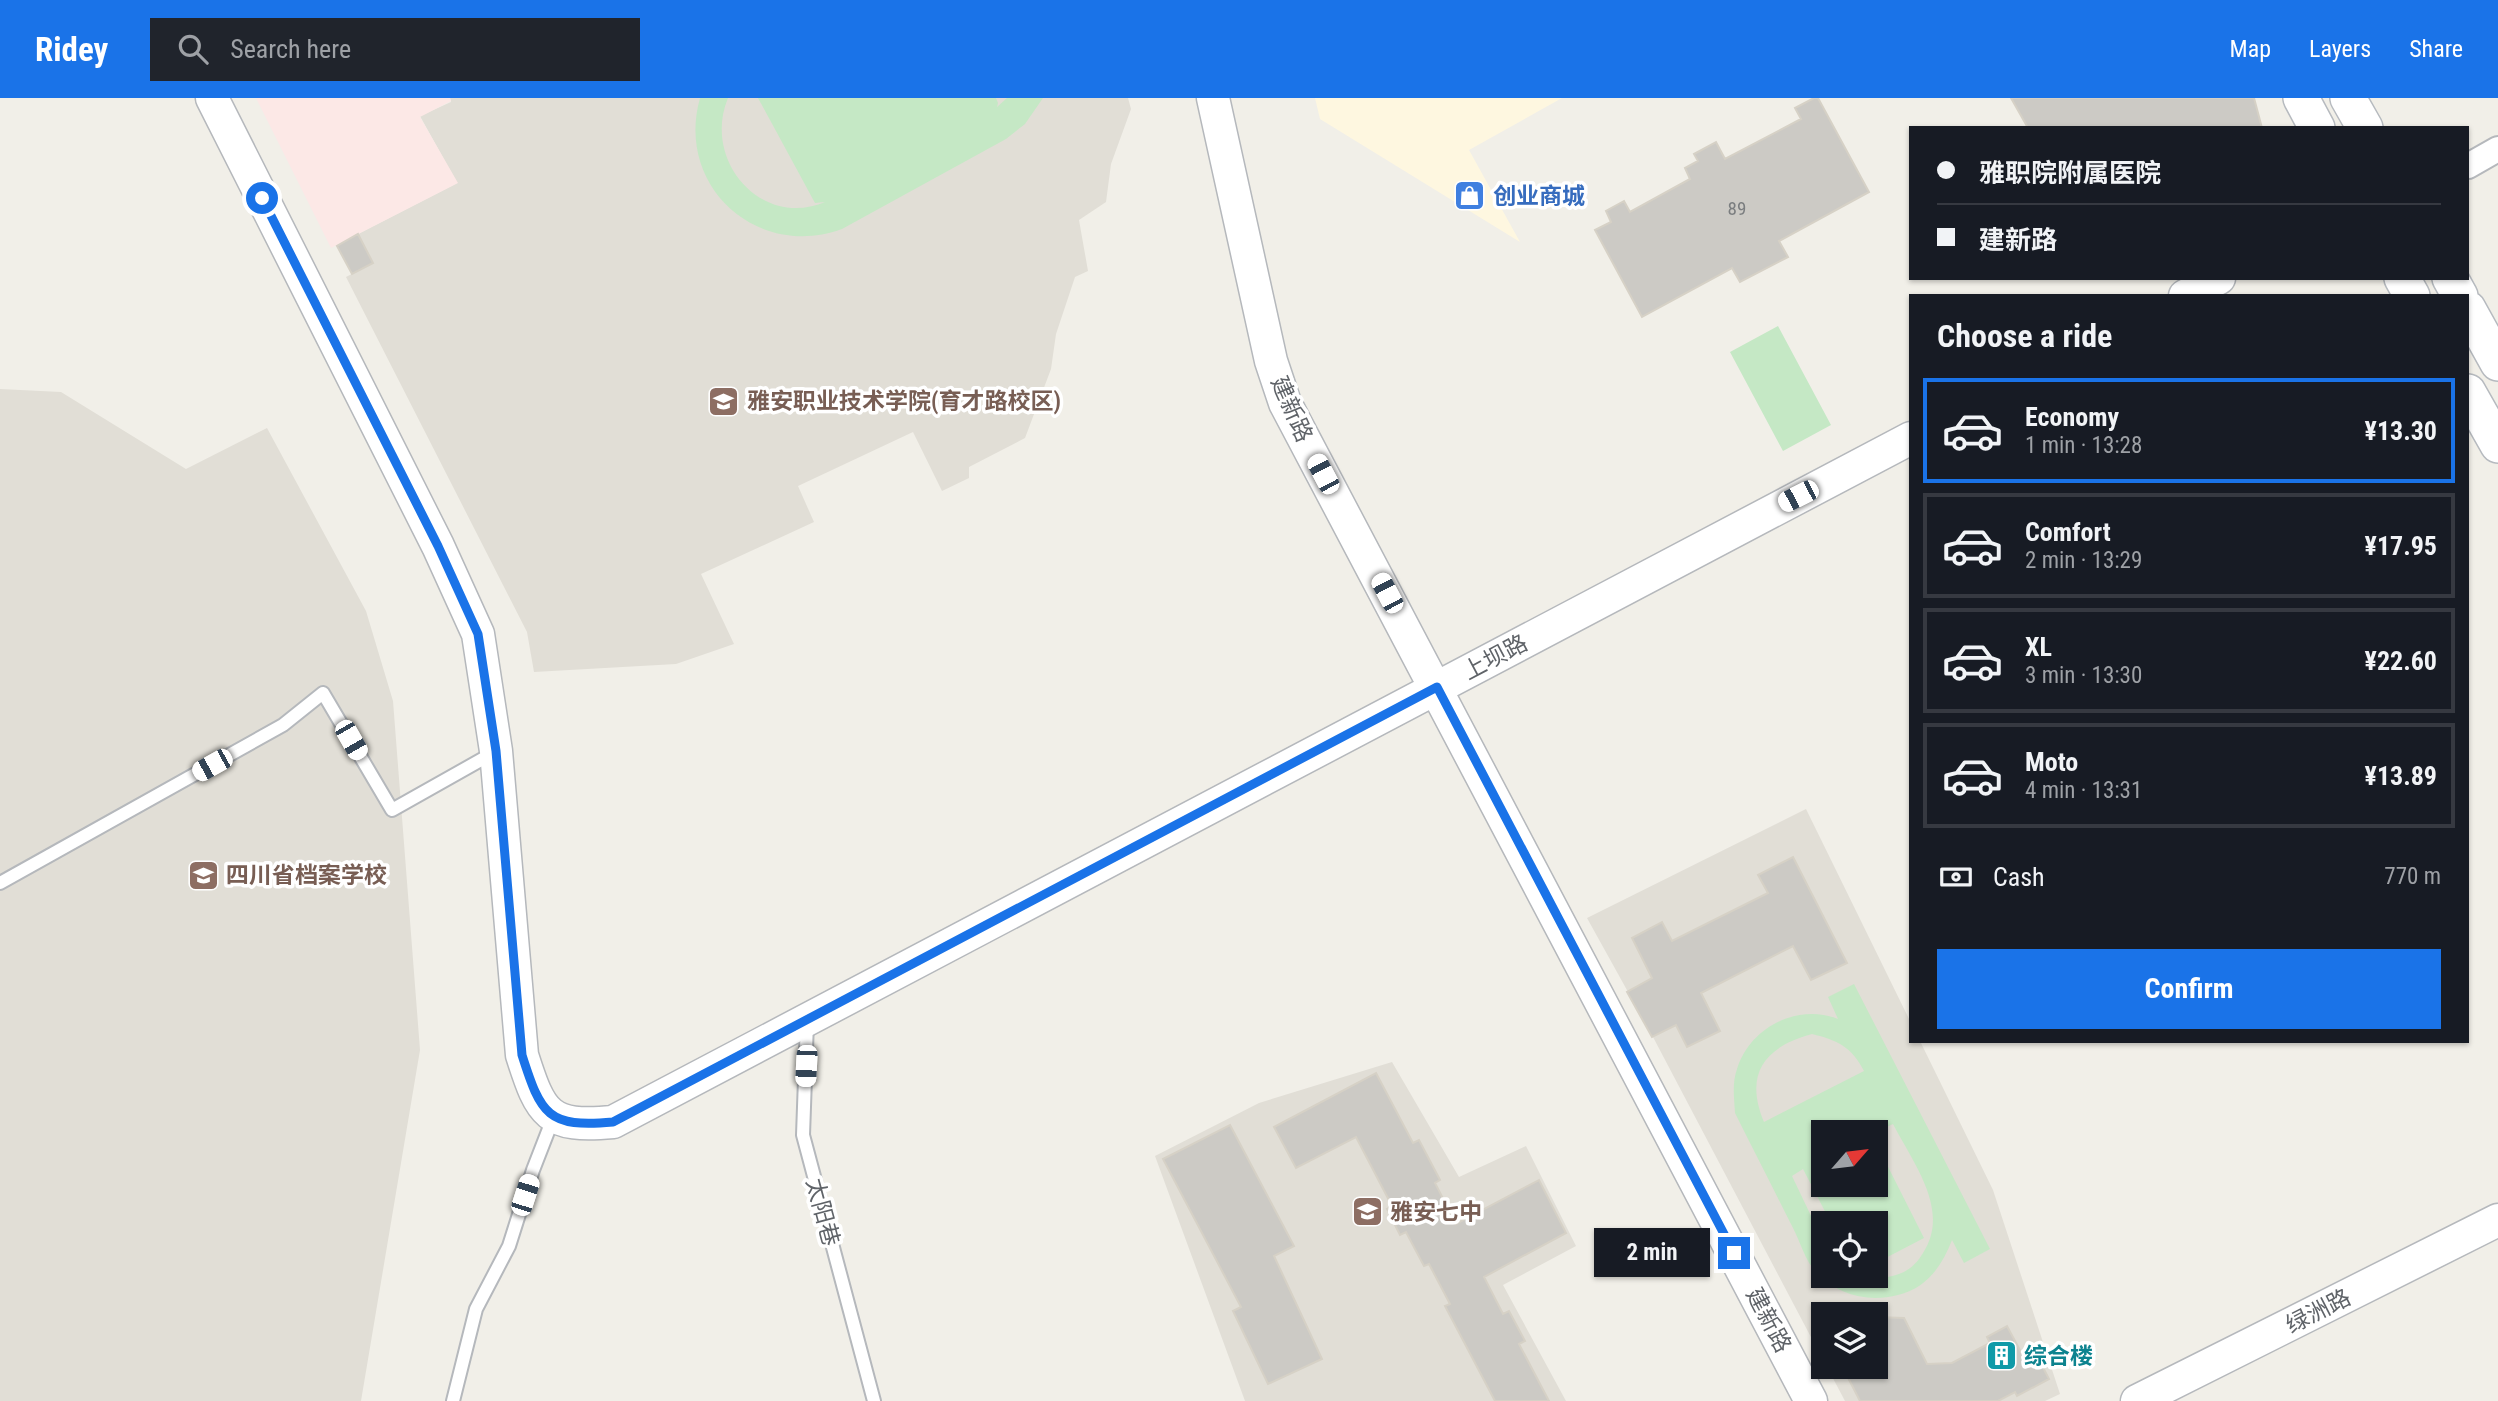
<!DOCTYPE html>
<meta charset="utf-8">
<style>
:root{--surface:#171b24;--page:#20242c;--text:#f1f3f6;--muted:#9ea1a6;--line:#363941;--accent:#1a73e8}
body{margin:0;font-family:"Roboto Condensed","Noto Sans SC",sans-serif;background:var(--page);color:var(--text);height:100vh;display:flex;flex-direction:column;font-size:26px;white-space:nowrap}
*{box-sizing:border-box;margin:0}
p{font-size:23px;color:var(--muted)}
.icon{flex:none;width:38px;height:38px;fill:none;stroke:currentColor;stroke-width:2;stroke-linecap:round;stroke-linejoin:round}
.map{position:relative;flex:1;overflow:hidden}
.drawer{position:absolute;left:1909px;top:196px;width:560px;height:749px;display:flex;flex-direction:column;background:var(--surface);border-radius:0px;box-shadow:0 2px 5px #0004}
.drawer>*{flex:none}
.hud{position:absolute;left:1909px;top:28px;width:560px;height:154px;border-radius:0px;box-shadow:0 2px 5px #0004;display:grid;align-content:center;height:154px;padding:0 28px;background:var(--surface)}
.needle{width:46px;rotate:62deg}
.tools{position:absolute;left:1811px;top:1022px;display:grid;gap:14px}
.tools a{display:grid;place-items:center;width:77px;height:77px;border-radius:0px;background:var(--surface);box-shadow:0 2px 5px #0004;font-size:35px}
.end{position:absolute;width:32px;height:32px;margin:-16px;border:9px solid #1a73e8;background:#fff;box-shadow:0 0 0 4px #fff}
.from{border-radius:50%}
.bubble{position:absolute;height:49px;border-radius:0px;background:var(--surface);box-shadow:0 2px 5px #0004;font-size:23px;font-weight:700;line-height:49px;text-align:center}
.car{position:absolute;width:21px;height:42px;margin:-21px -10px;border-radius:9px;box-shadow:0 0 5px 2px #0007;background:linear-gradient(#fff 24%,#345 0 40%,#fff 0 76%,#345 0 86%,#fff 0)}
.hud b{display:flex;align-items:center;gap:24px;height:66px;font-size:26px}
.hud b+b{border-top:2px solid var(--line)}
.hud i{width:18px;height:18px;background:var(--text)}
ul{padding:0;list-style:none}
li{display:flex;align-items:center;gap:21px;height:105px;margin:0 14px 10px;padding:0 14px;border:4px solid var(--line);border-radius:0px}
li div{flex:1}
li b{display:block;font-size:26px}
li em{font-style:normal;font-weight:700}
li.active{border-color:var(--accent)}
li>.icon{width:63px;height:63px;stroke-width:1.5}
h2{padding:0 28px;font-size:32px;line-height:84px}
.pay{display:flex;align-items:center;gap:18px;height:77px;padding:0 28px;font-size:26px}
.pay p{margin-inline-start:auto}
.cta{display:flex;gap:14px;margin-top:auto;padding:14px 28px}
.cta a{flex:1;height:80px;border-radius:0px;background:var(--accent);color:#fff;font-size:28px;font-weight:700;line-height:80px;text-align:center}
header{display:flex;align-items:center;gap:42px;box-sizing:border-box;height:98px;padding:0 35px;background:var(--accent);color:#fff}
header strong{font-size:33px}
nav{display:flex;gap:38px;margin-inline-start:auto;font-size:24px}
.search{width:490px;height:63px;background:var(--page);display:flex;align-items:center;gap:18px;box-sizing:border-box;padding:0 24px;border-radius:0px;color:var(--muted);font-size:26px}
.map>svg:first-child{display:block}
.commercial{fill:#fef7e0}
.education{fill:#e1ded6;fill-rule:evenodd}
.medical{fill:#fce8e6}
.grass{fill:#c5e8c5;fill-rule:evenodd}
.building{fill:#cccac5;stroke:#d6d1c6;stroke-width:2}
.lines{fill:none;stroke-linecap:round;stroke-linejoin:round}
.service-casing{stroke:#b5b8bc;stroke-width:16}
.minor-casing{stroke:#b5b8bc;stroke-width:28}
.tertiary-casing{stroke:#b5b8bc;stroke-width:35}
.secondary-casing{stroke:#b6babf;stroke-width:38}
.service{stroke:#fff;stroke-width:12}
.minor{stroke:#fff;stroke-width:24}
.tertiary{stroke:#fff;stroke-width:32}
.secondary{stroke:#fff;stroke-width:35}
.route{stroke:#1a73e8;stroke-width:9}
.labels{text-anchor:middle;stroke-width:7;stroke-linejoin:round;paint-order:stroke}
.number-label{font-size:19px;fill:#7a7d7f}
.shop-label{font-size:23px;font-weight:bold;fill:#366cbe;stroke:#fff;text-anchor:start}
.education-label{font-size:23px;font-weight:bold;fill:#785e54;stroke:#fff;text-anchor:start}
.street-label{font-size:23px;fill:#5f6368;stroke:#fff}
.culture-label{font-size:23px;font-weight:bold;fill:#0d838f;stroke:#fff;text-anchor:start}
</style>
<header>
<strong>Ridey</strong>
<div class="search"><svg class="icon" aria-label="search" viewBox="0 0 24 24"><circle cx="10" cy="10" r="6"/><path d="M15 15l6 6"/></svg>Search here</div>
<nav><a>Map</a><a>Layers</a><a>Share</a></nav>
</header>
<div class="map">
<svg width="2498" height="1303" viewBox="0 0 2498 1303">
<rect width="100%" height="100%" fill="#f1efe8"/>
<path class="commercial" d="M1315,0H1562L1469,52L1520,144L1320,21Z"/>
<path class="education" d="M450,0H1128L1131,11L1111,66L1106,104L1079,122L1088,173L1075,179L1056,236L1051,271L1025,340L969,369V380L942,393L913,334L798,388L814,424L701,476L734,546L676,566L534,574L527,534L346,179L373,165L358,136L457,85L420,18L451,4Z
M0,291L61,294L186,371L267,330L366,513L393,603L420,952L361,1303H0Z
M1806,711L1911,925V943H1920L1993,1092L2060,1296L2045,1303H1845L1827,1269H1876V1216H1824L1823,1262L1653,939L1587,820ZM1824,1034H1876V1087H1824ZM1824,1125H1876V1178H1824Z
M1392,964L1459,1079L1526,1048L1576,1148L1503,1187L1566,1303H1245L1155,1058L1259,1005Z"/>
<path class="medical" d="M256,0H450L451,3L420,19L458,85L331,150Z"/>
<path class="grass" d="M700,0H728C702,62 761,131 825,104L815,105L758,0H996L998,5L997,9L1007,0H1043L1025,26L1006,41L842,131C757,162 675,88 700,0Z
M1778,228L1831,327L1783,353L1730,254Z
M1854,886L1990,1151L1964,1165L1952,1142C1942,1168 1927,1190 1898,1197C1868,1205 1837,1197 1815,1173C1805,1162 1800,1143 1793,1130C1774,1092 1754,1053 1735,1015C1734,999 1732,985 1737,971C1750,929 1798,905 1838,921L1828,899ZM1812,936C1837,942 1852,949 1864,973L1764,1024C1744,976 1764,949 1812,936ZM1893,1026C1913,1065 1951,1112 1923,1155C1917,1165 1910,1172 1899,1176C1878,1184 1846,1178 1824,1178L1823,1143L1792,1078L1803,1071L1831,1125H1876V1165L1924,1140L1876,1045V1087H1824V1034H1876Z"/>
<path class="building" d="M1814,0H1818L1869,94L1779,143L1788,159L1740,184L1732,170L1642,219L1595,132L1611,124L1606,113L1624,103L1630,114L1690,81L1685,70L1698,63L1694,56L1716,44L1725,61L1801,21L1795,10Z
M2011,0H2254L2262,30H2028Z
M358,136L373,165L352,176L337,148Z
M1793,759L1847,865L1811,882L1793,848L1701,895L1720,933L1687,949L1676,927L1652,939L1627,894L1652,880L1632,840L1662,824L1672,843L1768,795L1758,777Z
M1376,975L1413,1045L1419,1042L1440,1082L1435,1085L1456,1126L1539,1082L1566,1135L1484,1179L1503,1216L1509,1213L1525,1243L1519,1246L1549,1303H1495L1445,1208L1450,1206L1429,1166L1424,1168L1406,1134L1400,1137L1387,1111L1392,1108L1356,1039L1296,1070L1274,1029Z
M1230,1027L1294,1148L1274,1158L1322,1261L1268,1286L1233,1213L1241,1209L1163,1061Z
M1876,1219L1904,1220L1927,1266L1952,1265L1990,1245L1987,1239L2007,1228L2021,1254L2033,1250L2049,1281L2017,1298L2015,1294L1998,1303H1860L1845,1274L1856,1269H1876Z"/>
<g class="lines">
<defs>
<path id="service" d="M0,785L283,627L323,595L392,712L495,654
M807,924L803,1037L874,1303
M453,1303L476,1211L509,1148L533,1072L554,1018"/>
<path id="minor" d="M2468,68L2498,51"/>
<path id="tertiary" d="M212,0L438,448L478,536L496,653L522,957C541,1017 548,1030 613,1024L1911,340
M1213,0L1271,263L1285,305L1811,1303
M2185,198L2219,180
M2137,1303L2498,1122"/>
<path id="secondary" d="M2301,0L2317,30
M2348,0L2365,30
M2402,180L2412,198
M2450,180L2460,198
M2468,211L2498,265
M2468,294L2498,347"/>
</defs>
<use href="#service" class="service-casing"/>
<use href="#minor" class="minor-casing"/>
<use href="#tertiary" class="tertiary-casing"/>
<use href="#secondary" class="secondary-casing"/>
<use href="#service" class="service"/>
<use href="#minor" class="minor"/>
<use href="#tertiary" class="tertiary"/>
<use href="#secondary" class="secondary"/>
</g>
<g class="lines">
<path class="route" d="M262,100L438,448L478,536L496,653L522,957C541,1017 548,1030 613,1024L1437,589L1734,1155"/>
</g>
<defs>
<symbol id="shop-square" viewBox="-11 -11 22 22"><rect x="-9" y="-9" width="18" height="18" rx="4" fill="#3f7fe0" stroke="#fff"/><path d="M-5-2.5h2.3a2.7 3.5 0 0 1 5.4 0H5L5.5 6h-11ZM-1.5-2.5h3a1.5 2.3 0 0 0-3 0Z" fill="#fff"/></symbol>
<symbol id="university-square" viewBox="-11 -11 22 22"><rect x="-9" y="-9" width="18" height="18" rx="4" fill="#8d6e63" stroke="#fff"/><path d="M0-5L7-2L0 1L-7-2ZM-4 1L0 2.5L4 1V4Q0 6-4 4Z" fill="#fff"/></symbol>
<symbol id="school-square" viewBox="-11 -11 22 22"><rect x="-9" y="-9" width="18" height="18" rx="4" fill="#8d6e63" stroke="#fff"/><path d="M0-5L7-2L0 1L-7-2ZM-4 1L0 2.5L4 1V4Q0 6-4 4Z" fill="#fff"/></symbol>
<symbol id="building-square" viewBox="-11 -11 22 22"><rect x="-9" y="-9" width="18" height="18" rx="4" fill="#0f9aa8" stroke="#fff"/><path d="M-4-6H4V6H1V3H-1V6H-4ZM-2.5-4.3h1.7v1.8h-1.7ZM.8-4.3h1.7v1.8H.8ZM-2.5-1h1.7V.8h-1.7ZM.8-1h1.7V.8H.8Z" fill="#fff"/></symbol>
</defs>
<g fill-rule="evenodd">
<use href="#shop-square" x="1452" y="80" width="35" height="35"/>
<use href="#university-square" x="706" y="286" width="35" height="35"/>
<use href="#university-square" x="186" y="760" width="35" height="35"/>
<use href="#school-square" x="1350" y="1096" width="35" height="35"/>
<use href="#building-square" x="1984" y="1240" width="35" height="35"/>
</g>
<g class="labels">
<g class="number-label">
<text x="1737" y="117">89</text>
</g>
<g class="shop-label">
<text x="1493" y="106">创业商城</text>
</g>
<g class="education-label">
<text x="747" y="311">雅安职业技术学院(育才路校区)</text>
<text x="226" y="785">四川省档案学校</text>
<text x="1390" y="1122">雅安七中</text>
</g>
<g class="street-label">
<text transform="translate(1292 311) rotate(66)" y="8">建新路</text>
<text transform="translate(1495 559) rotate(-28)" y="8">上坝路</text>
<text transform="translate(823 1114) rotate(75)" y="8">太阳巷</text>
<text transform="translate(2318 1213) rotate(-27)" y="8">绿洲路</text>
<text transform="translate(1769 1222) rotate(62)" y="8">建新路</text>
</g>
<g class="culture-label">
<text x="2024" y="1266">综合楼</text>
</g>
</g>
</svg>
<div class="tools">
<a><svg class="needle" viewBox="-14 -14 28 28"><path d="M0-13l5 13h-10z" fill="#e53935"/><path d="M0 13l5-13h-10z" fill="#9ea1a6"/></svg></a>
<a><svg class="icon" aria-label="locate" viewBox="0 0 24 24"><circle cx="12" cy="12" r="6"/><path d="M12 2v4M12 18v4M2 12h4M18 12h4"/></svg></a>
<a><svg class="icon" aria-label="layers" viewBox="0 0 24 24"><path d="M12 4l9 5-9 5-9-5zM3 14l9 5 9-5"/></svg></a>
</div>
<i class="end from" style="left:262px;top:100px"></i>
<i class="end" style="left:1734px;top:1155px"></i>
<div class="bubble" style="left:1594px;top:1130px;width:116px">2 min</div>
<i class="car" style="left:1323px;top:376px;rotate:332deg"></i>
<i class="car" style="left:1798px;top:398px;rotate:243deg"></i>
<i class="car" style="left:1387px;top:495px;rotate:332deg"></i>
<i class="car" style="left:351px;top:642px;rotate:150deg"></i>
<i class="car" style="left:212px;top:667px;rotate:241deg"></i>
<i class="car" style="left:806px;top:968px;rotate:183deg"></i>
<i class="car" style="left:525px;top:1097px;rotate:18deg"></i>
<div class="hud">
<b><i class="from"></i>雅职院附属医院</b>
<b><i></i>建新路</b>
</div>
<section class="drawer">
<h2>Choose a ride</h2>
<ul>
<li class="active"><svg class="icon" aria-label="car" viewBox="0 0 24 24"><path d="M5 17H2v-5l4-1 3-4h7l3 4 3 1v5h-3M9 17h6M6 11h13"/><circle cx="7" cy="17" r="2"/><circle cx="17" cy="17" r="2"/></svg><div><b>Economy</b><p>1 min · 13:28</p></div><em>¥13.30</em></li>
<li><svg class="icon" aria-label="car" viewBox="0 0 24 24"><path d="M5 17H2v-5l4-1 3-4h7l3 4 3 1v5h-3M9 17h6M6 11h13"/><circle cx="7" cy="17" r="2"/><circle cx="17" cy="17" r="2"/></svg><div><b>Comfort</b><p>2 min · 13:29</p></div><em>¥17.95</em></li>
<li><svg class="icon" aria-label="car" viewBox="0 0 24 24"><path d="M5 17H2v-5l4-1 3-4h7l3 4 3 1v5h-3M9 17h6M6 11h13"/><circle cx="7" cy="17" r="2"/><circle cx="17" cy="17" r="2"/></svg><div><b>XL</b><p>3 min · 13:30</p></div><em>¥22.60</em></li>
<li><svg class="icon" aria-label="car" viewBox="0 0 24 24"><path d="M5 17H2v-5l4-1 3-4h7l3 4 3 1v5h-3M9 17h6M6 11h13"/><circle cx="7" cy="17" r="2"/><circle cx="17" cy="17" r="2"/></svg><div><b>Moto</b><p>4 min · 13:31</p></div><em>¥13.89</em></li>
</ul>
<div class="pay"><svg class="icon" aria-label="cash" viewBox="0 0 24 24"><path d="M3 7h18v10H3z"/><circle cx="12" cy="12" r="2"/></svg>Cash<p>770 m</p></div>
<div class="cta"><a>Confirm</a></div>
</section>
</div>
